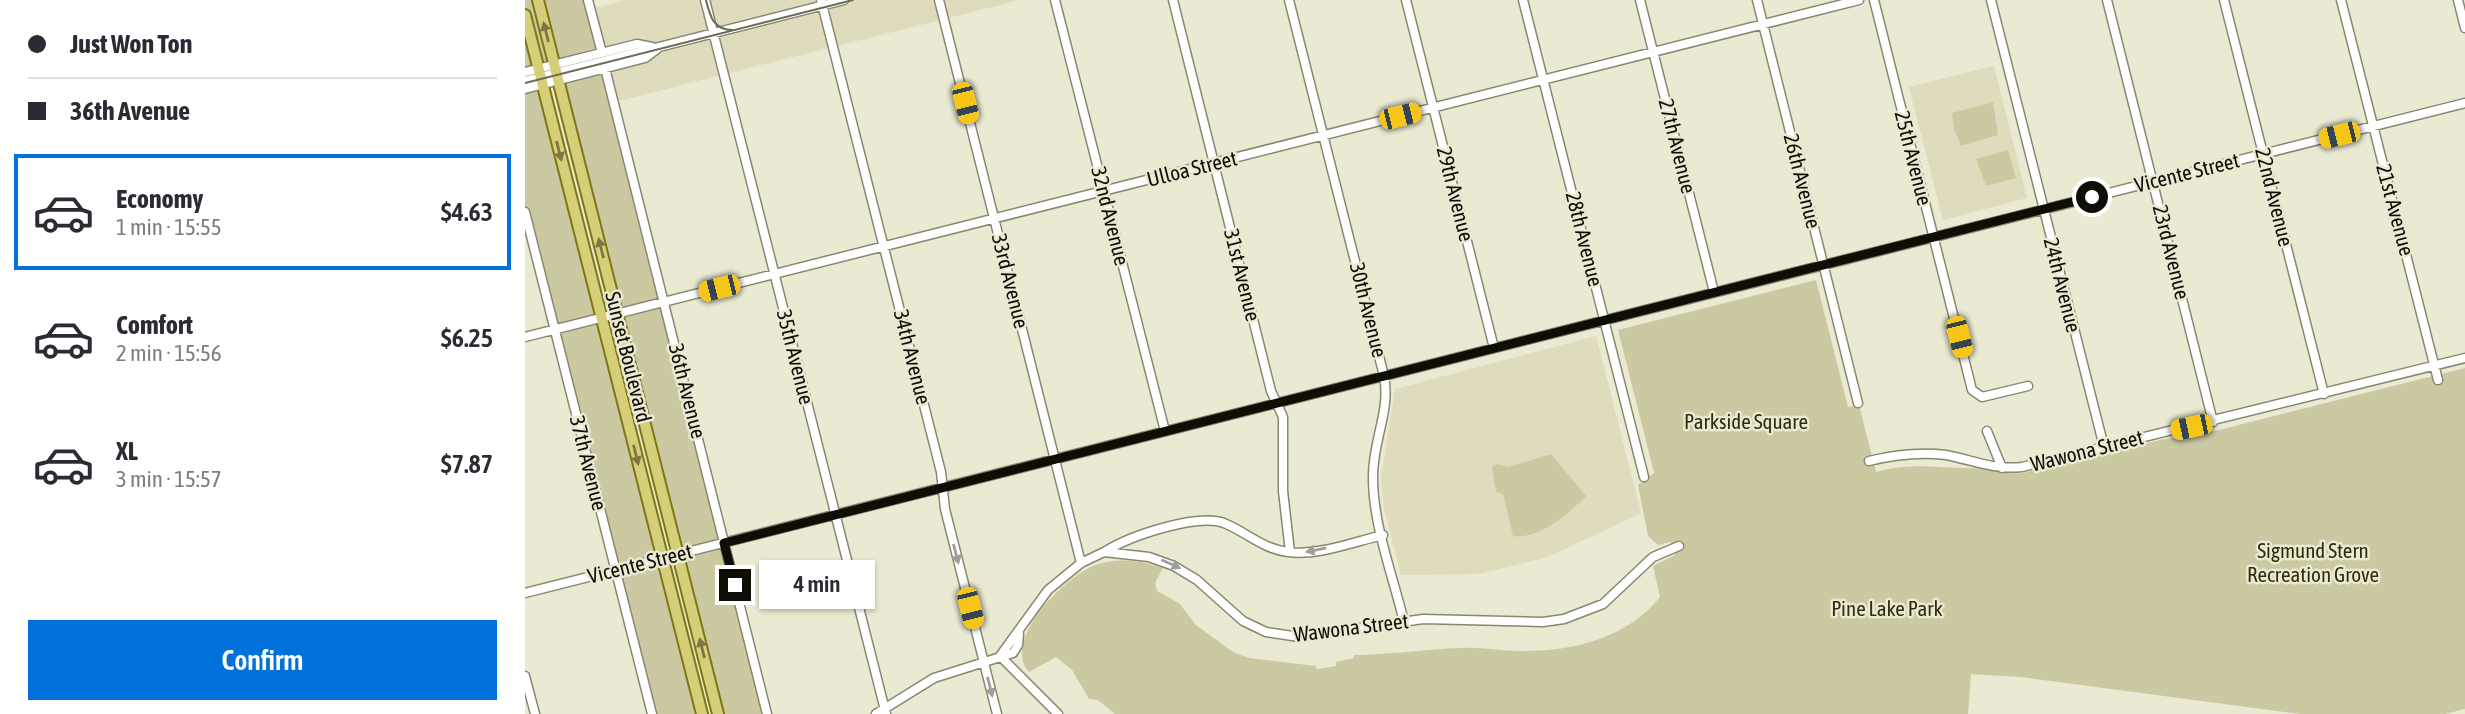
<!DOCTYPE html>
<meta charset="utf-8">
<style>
:root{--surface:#fff;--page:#f7f7f7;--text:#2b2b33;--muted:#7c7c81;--line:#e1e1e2;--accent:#0271d9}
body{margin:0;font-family:"Asap Condensed",sans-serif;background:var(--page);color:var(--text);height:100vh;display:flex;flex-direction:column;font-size:26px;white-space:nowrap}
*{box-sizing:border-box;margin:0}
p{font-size:23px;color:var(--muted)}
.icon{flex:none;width:38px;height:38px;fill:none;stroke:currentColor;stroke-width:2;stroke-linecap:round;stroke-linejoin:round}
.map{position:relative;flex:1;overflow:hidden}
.details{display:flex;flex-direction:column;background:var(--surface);width:525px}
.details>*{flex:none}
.top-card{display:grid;align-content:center;height:154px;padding:0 28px;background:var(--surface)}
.end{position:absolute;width:32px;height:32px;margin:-16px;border:9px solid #0e0d06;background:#fff;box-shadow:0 0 0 4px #fff}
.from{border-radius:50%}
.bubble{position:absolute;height:49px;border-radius:0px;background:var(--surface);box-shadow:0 2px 5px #0004;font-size:23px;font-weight:600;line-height:49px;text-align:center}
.car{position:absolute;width:21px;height:42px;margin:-21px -10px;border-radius:9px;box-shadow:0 0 5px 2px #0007;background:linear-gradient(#f5c518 24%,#345 0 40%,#f5c518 0 76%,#345 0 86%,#f5c518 0)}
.top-card b{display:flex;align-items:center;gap:24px;height:66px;font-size:26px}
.top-card b+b{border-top:2px solid var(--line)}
.top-card i{width:18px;height:18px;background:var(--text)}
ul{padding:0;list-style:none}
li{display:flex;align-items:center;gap:21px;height:116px;margin:0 14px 10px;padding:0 14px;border:4px solid transparent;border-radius:0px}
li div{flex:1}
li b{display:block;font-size:26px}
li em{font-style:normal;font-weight:600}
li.selected{border-color:var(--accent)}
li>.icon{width:63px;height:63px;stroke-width:1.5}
.primary-button{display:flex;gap:14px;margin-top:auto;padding:14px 28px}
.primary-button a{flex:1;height:80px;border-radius:0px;background:var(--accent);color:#fff;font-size:28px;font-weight:600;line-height:80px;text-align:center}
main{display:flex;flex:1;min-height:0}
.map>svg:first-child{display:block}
.built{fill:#dedcbd}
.green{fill:#cbc9a2}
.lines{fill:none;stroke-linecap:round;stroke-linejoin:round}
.minor-casing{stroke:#888771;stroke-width:11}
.major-casing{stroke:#7e7617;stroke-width:14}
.minor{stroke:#fff;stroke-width:8}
.major{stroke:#d6cf79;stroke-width:10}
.tram{stroke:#6a695a;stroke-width:2}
.oneway{fill:#7c7845}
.oneway2{fill:#9f9e9b}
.route{stroke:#0e0d06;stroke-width:9}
.labels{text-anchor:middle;stroke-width:5;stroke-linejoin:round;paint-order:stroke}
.street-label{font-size:21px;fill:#0e0d06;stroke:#eae9d1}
.park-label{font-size:21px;fill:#302d0a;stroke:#eae9d1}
</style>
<main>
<section class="details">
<div class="top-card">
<b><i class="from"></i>Just Won Ton</b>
<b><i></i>36th Avenue</b>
</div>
<ul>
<li class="selected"><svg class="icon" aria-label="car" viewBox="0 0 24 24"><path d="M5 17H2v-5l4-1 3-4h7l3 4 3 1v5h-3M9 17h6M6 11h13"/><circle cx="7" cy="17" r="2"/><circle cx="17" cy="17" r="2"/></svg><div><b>Economy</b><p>1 min · 15:55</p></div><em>$4.63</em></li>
<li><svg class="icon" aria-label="car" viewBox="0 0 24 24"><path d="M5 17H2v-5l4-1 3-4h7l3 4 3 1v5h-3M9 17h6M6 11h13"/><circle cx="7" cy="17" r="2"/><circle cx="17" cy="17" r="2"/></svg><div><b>Comfort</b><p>2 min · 15:56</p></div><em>$6.25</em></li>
<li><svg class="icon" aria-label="car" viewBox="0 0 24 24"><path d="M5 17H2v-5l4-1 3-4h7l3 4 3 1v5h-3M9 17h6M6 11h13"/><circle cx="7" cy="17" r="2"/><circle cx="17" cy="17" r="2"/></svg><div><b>XL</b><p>3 min · 15:57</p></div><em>$7.87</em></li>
</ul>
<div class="primary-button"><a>Confirm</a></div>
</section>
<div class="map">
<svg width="1940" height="714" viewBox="0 0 1940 714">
<rect width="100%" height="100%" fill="#eae9d1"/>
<path class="built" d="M102,0H495L89,102L66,9Z
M1469,66L1502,198L1418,220L1384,87Z
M1071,336L1116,513L1023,557L954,574L876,575L859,508L856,479L870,389Z"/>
<path class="green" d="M0,0H63L75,47L0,67Z
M82,73L242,714H193L35,86Z
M19,90L177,714H127L0,212V94Z
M1468,102L1473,135L1436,146L1429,129L1427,113Z
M1483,150L1491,178L1461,186L1451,159Z
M1291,280L1323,407L1334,405L1351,472C1386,462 1410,468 1443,468C1462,468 1479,475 1498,473L1635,440L1690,431L1940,368V709L1920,714H1775L1496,677L1446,674L1443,714H590L573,700L564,699L547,670L531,657L504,672C476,640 539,578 568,566C590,557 616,560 638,568L630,583L632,591L654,603L671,625L708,652L724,658L791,666L792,669L811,666V662L829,658V655C864,655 901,649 936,648C956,647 975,651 995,651C1046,652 1103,638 1135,597L1128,566L1150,555L1146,542L1133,545L1123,536L1113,485L1129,473L1093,330Z
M1026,454L1061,496C1045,513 1013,540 988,536L978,494L971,492L967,467L971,464L983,467Z"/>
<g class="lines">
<defs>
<path id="minor" d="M63,0L77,53
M180,0L361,714
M296,0L416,472L420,509L472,714
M414,0L556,563
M530,0L640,431
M648,0L746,391L758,417V491L765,552
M764,0L859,376C866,411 847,442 848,478C848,525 868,576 879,622
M881,0L969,348
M998,0L1119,477
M1115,0L1189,292
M1232,0L1333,403
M1349,0L1447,390L1457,397L1503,386
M1466,0L1579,447
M1582,0L1688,422
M1699,0L1799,394
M1816,0L1913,380
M1933,0L1940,28
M80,68L242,714
M0,72L112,44L127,47
M0,81L319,0
M0,89L120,58L132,49
M0,212L127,714
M0,337L1334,0
M1462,431L1477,468
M1344,461C1369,455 1395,452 1421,455C1447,460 1469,470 1497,467L1940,358
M581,551C605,536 672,513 699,523C721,532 738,549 763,552C793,556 828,542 858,535
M0,593L1940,103
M475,656L523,590L556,563L579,552L624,557L649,566L672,580L718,621L741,632L774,637L898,619L1018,622L1039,619L1078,604L1128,557L1154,546
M475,656L533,714
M0,676L10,714
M351,714L409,678L488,653L493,645L494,634"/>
<path id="major" d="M13,0L193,714
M0,15L177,714"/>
</defs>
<use href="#minor" class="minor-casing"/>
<use href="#major" class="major-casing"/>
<use href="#minor" class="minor"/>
<use href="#major" class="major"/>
<path class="tram" d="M181,0C185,16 188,30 208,30
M0,83L328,0"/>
</g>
<defs><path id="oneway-solid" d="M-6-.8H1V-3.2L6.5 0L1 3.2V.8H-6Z" transform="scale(1.75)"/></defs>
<g class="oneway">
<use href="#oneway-solid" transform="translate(21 32) rotate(-104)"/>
<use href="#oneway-solid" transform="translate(34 151) rotate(76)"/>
<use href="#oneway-solid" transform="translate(76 248) rotate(-104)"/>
<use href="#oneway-solid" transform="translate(111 455) rotate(76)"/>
<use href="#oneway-solid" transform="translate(177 648) rotate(-104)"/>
</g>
<g class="oneway2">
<use href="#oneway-solid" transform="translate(791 550) rotate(169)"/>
<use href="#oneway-solid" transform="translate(431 554) rotate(76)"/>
<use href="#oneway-solid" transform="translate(646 564) rotate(24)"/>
<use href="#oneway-solid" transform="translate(465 687) rotate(76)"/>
</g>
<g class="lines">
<path class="route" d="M210,585L199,543L1567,197"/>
</g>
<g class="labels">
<g class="street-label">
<text transform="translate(1152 146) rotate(76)" y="7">27th Avenue</text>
<text transform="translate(1388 158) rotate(76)" y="7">25th Avenue</text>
<text transform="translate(667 169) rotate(-14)" y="7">Ulloa Street</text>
<text transform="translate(1662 173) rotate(-14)" y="7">Vicente Street</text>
<text transform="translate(1277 181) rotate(76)" y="7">26th Avenue</text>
<text transform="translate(930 194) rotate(76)" y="7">29th Avenue</text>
<text transform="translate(1749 197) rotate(76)" y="7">22nd Avenue</text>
<text transform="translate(1870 210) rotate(75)" y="7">21st Avenue</text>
<text transform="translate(585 216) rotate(76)" y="7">32nd Avenue</text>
<text transform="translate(1059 239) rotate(76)" y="7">28th Avenue</text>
<text transform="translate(1646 252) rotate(76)" y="7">23rd Avenue</text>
<text transform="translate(717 275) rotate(76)" y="7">31st Avenue</text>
<text transform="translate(485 281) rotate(76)" y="7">33rd Avenue</text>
<text transform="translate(1537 285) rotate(76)" y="7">24th Avenue</text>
<text transform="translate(843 310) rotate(76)" y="7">30th Avenue</text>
<text transform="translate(103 357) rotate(76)" y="7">Sunset Boulevard</text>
<text transform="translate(270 357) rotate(76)" y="7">35th Avenue</text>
<text transform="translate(387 357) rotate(76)" y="7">34th Avenue</text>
<text transform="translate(162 391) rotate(76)" y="7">36th Avenue</text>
<text transform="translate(1562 451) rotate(-14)" y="7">Wawona Street</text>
<text transform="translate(63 463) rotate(76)" y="7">37th Avenue</text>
<text transform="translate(115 564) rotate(-14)" y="7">Vicente Street</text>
<text transform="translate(826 628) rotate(-7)" y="7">Wawona Street</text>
</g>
<g class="park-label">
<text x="1221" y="429">Parkside Square</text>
<text x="1788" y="558">Sigmund Stern<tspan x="1788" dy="24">Recreation Grove</tspan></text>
<text x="1362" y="616">Pine Lake Park</text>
</g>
</g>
</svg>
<i class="end from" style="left:1567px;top:197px"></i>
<i class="end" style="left:210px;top:585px"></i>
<div class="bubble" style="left:234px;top:560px;width:116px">4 min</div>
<i class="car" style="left:440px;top:103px;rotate:166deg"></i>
<i class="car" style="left:875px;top:116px;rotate:76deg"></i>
<i class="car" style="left:1814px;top:135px;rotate:256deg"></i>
<i class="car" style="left:194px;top:288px;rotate:256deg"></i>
<i class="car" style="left:1434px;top:337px;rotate:166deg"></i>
<i class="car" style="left:1666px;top:427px;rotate:258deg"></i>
<i class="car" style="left:445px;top:608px;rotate:166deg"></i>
</div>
</main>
